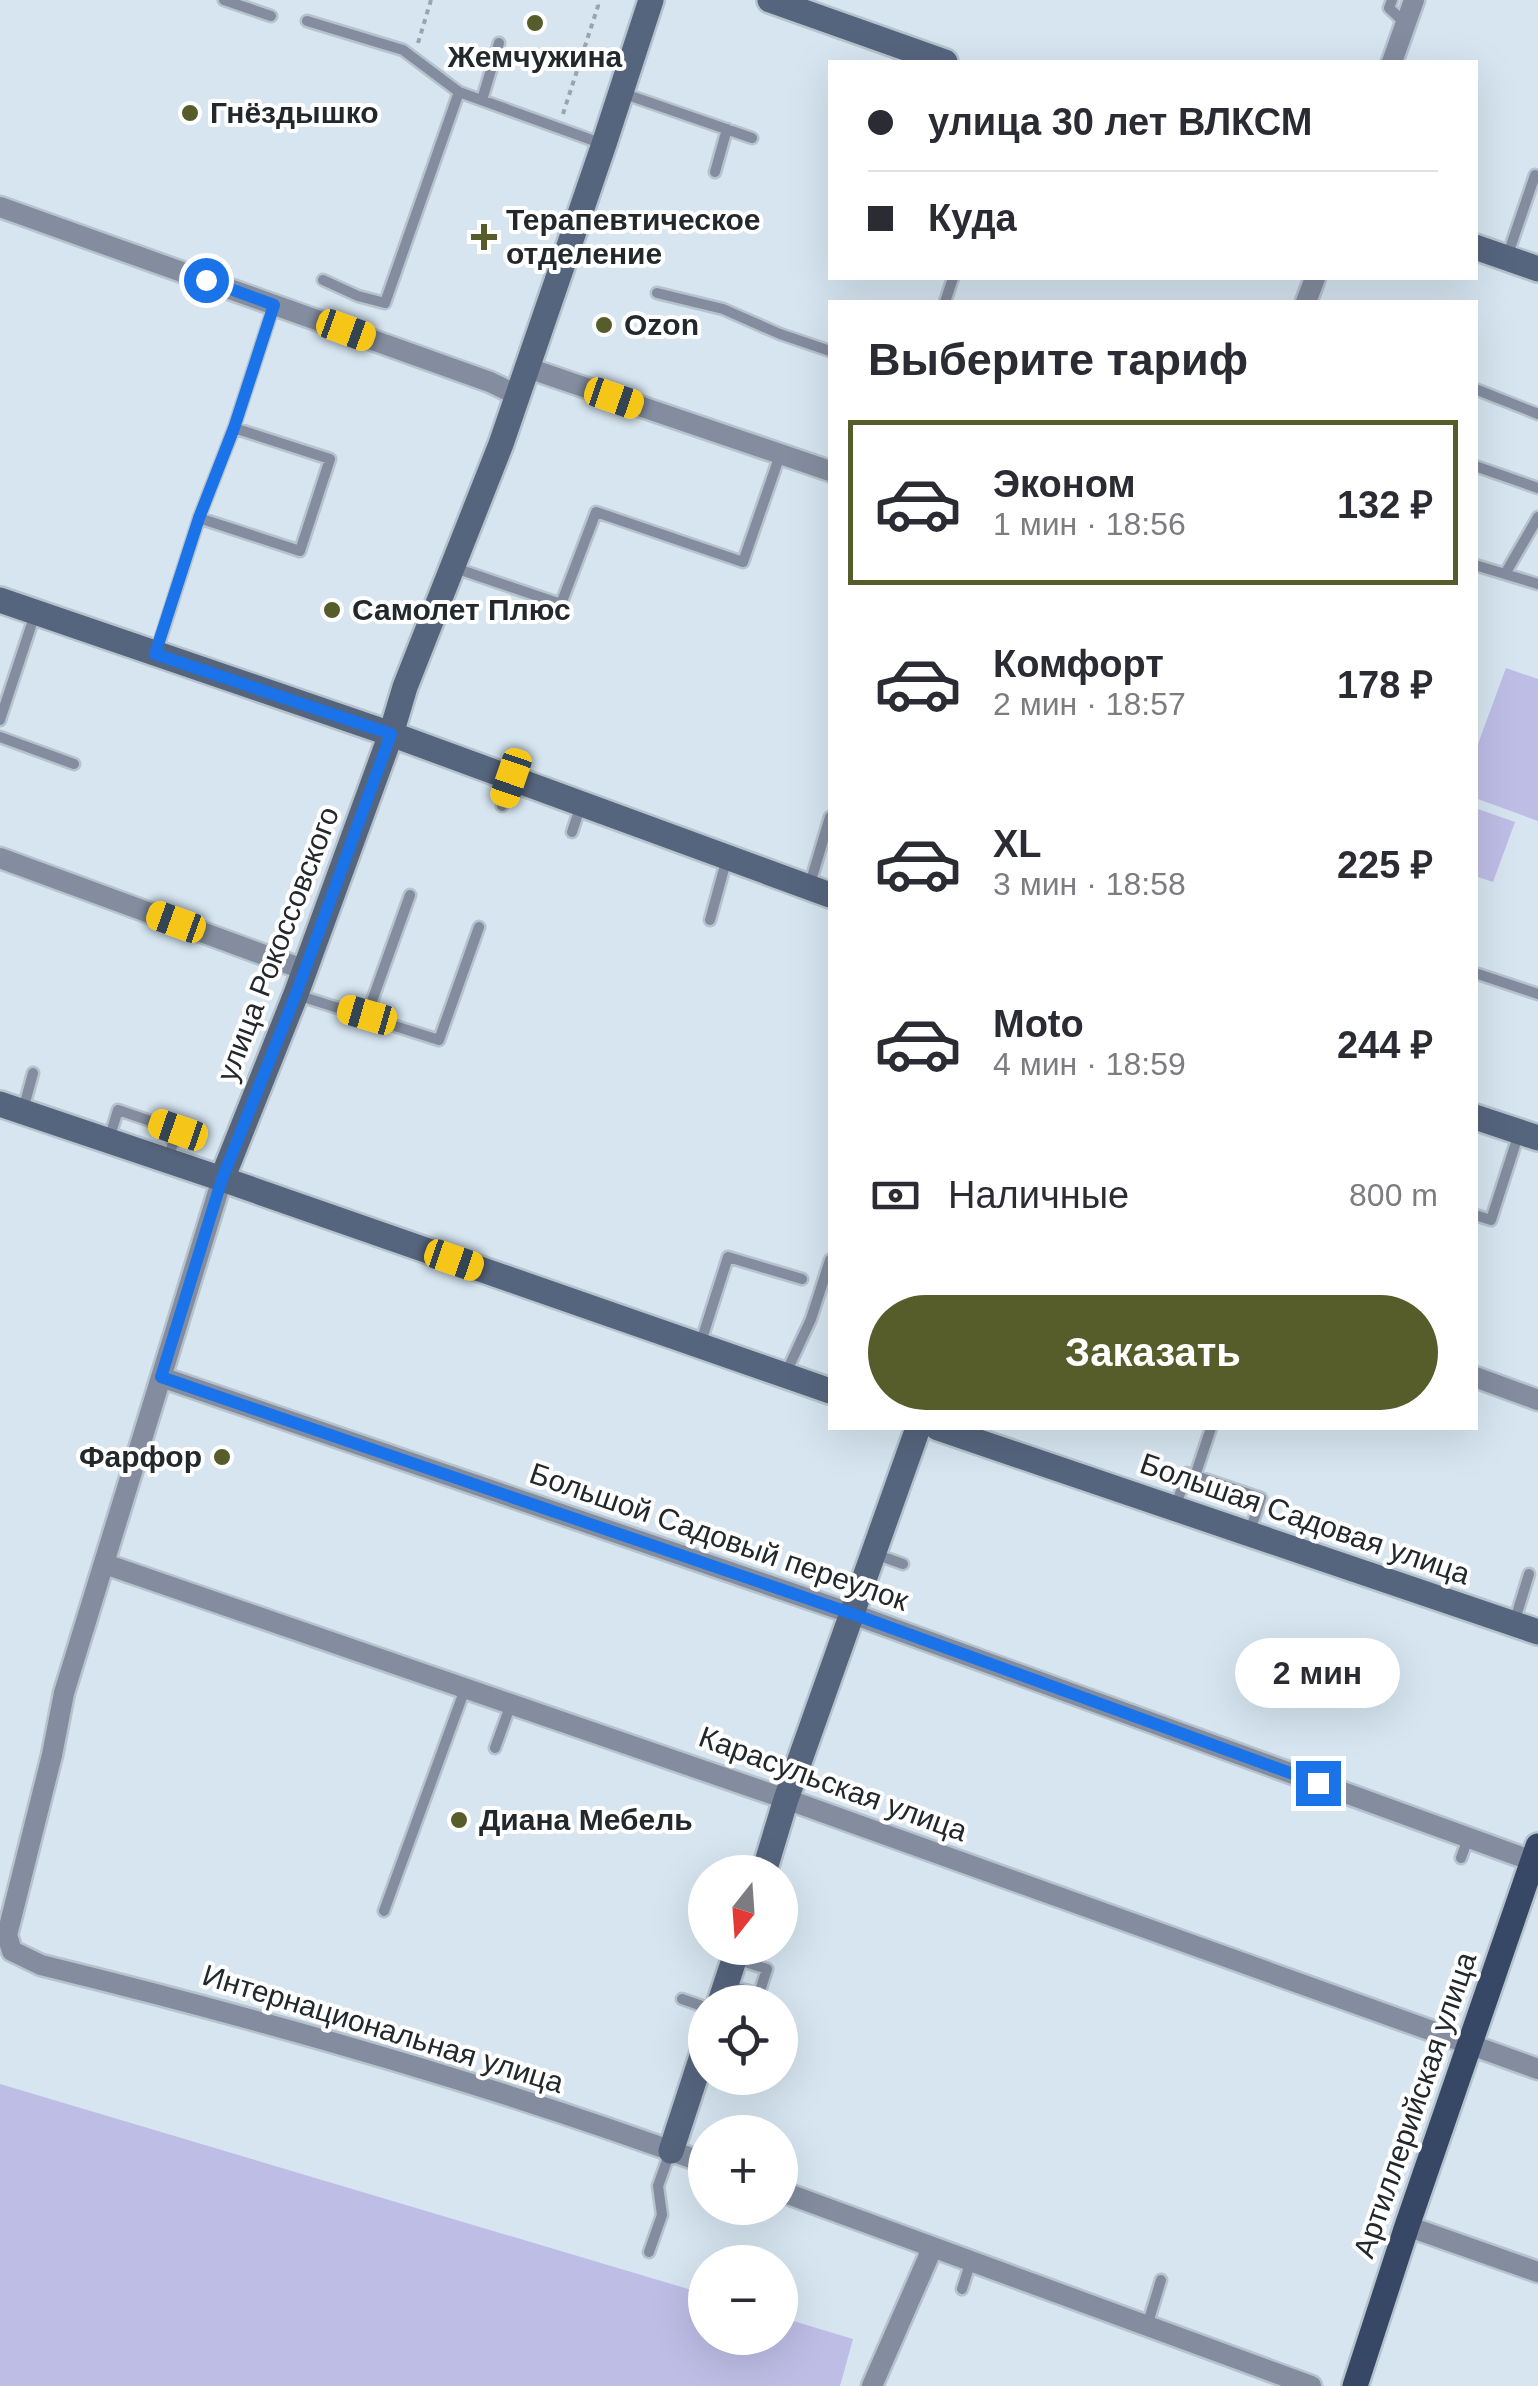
<!DOCTYPE html>
<html lang="ru">
<meta charset="utf-8">
<style>
:root{--surface:#fff;--page:#f7f7f7;--text:#2b2b33;--muted:#7c7c81;--line:#e1e1e2;--accent:#565d2b}
body{margin:0;font-family:Arial,sans-serif;background:var(--page);color:var(--text);height:100vh;display:flex;flex-direction:column;font-size:38px;white-space:nowrap}
*{box-sizing:border-box;margin:0}
p{font-size:32px;color:var(--muted)}
.icon{flex:none;width:55px;height:55px;fill:none;stroke:currentColor;stroke-width:2;stroke-linecap:round;stroke-linejoin:round}
.map{position:relative;flex:1;overflow:hidden}
.side{position:absolute;left:828px;top:300px;width:650px;height:1130px;display:flex;flex-direction:column;background:var(--surface);border-radius:0px;box-shadow:0 10px 40px #0002}
.side>*{flex:none}
.hud{position:absolute;left:828px;top:60px;width:650px;height:220px;border-radius:0px;box-shadow:0 10px 40px #0002;display:grid;align-content:center;height:220px;padding:0 40px;background:var(--surface)}
.needle{width:65px;rotate:197deg}
.buttons{position:absolute;left:688px;top:1855px;display:grid;gap:20px}
.buttons a{display:grid;place-items:center;width:110px;height:110px;border-radius:50%;background:var(--surface);box-shadow:0 10px 40px #0002;font-size:50px}
.end{position:absolute;width:45px;height:45px;margin:-22px;border:12px solid #1a73e8;background:#fff;box-shadow:0 0 0 5px #fff}
.from{border-radius:50%}
.bubble{position:absolute;height:70px;border-radius:35px;background:var(--surface);box-shadow:0 10px 40px #0002;font-size:32px;font-weight:600;line-height:70px;text-align:center}
.car{position:absolute;width:30px;height:60px;margin:-30px -15px;border-radius:12px;box-shadow:0 0 8px 2px #0007;background:linear-gradient(#f5c518 24%,#345 0 40%,#f5c518 0 76%,#345 0 86%,#f5c518 0)}
.hud b{display:flex;align-items:center;gap:35px;height:95px;font-size:38px}
.hud b+b{border-top:2px solid var(--line)}
.hud i{width:25px;height:25px;background:var(--text)}
ul{padding:0;list-style:none}
li{display:flex;align-items:center;gap:30px;height:165px;margin:0 20px 15px;padding:0 20px;border:5px solid transparent;border-radius:0px}
li div{flex:1}
li b{display:block;font-size:38px}
li em{font-style:normal;font-weight:600}
li.selected{border-color:var(--accent)}
li>.icon{width:90px;height:90px;stroke-width:1.5}
h2{padding:0 40px;font-size:45px;line-height:120px}
.pay{display:flex;align-items:center;gap:25px;height:110px;padding:0 40px;font-size:38px}
.pay p{margin-inline-start:auto}
.cta{display:flex;gap:20px;margin-top:auto;padding:20px 40px}
.cta a{flex:1;height:115px;border-radius:60px;background:var(--accent);color:#fff;font-size:40px;font-weight:600;line-height:115px;text-align:center}
.map>svg:first-child{display:block}
.green{fill:#bebde6}
.lines{fill:none;stroke-linecap:round;stroke-linejoin:round}
.lane-casing{stroke:#b6c3cd;stroke-width:15}
.street-casing{stroke:#b6c3cd;stroke-width:25}
.secondary-casing{stroke:#b6c3cd;stroke-width:30}
.primary-casing{stroke:#b6c3cd;stroke-width:30}
.path{stroke:#99a5ae;stroke-width:4;stroke-dasharray:5 5;stroke-linecap:butt}
.lane{stroke:#838d9f;stroke-width:10}
.street{stroke:#838d9f;stroke-width:20}
.secondary{stroke:#56657e;stroke-width:25}
.primary{stroke:#374866;stroke-width:25}
.route{stroke:#1a73e8;stroke-width:12}
.poi-dot{fill:#565d2b;stroke:#fff;stroke-width:4}
.labels{text-anchor:middle;stroke-width:8;stroke-linejoin:round;paint-order:stroke}
.poi-label{font-size:30px;font-weight:bold;fill:#22282c;stroke:#fff;text-anchor:start}
.street-label{font-size:30px;fill:#22282c;stroke:#fff}
</style>
<div class="map">
<svg width="1538" height="2386" viewBox="0 0 1538 2386">
<rect width="100%" height="100%" fill="#d6e5f0"/>
<path class="green" d="M1506,668L1538,679V821L1475,798V752Z
M1475,808L1515,822L1493,882L1475,876Z
M0,2084L705,2294V2338H780V2317L853,2339L840,2386H0Z"/>
<g class="lines">
<defs>
<path id="lane" d="M224,0L271,16
M1392,0L1389,8L1405,23
M307,21L403,50L459,92
M622,93L752,138
M482,100L499,43
M715,172L727,129
M1507,257L1535,175
M323,280L358,296L385,303L459,92L603,144
M657,293L723,309L780,334L830,351
M945,302L953,278
M1475,389L1538,414
M1475,466L1538,488
M199,518L234,428
M1475,565L1505,574L1538,517
M455,568L561,604L596,512L743,562L780,455
M1505,574L1538,584
M156,653L199,518L300,551L330,459L234,428L274,305
M0,720L35,614
M0,737L74,764
M502,806L511,779
M572,832L581,805
M809,887L830,817
M710,920L727,858
M1475,973L1538,994
M297,995L439,1040L479,927
M367,1015L410,895
M23,1110L33,1073
M109,1139L118,1110L177,1130L168,1159
M1475,1215L1491,1220L1519,1133
M700,1345L728,1257L802,1279
M785,1375L811,1319L830,1260
M1195,1476L1211,1428
M1175,1508L1187,1473L1261,1498L1249,1534
M875,1554L903,1564
M1514,1623L1529,1574
M495,1748L511,1704
M1461,1858L1468,1838
M384,1911L465,1689
M727,1985L759,1994L767,1969L736,1959
M682,1999L705,2007
M649,2252L662,2215L658,2186L670,2152
M962,2289L971,2261
M1147,2326L1161,2280"/>
<path id="street" d="M1392,62L1414,0
M0,207L490,382L517,395
M1306,302L1315,278
M528,368L830,471
M0,858L305,970
M222,1179L64,1693L52,1755L7,1935L12,1951L41,1965C265,2020 488,2083 705,2163
M161,1377L853,1614L1538,1863
M1475,1377L1538,1400
M105,1564L786,1799L1538,2069
M780,2191L1311,2386
M1407,2226L1538,2272
M872,2386L928,2258L930,2246"/>
<path id="secondary" d="M770,0L945,62
M1475,247L1538,269
M0,600L391,734L830,895
M0,1104L222,1179L830,1391
M1475,1117L1538,1138
M222,1179L296,994L391,734L405,687L501,444L604,144L651,0
M938,1428L1538,1632
M764,1872L786,1799L918,1428
M720,2002L738,1948
M671,2151L705,2047"/>
<path id="primary" d="M1355,2386L1407,2226L1538,1846"/>
</defs>
<use href="#lane" class="lane-casing"/>
<use href="#street" class="street-casing"/>
<use href="#secondary" class="secondary-casing"/>
<use href="#primary" class="primary-casing"/>
<path class="path" d="M418,43L431,0
M563,114L598,6L596,0"/>
<use href="#lane" class="lane"/>
<use href="#street" class="street"/>
<use href="#secondary" class="secondary"/>
<use href="#primary" class="primary"/>
</g>
<g class="lines">
<path class="route" d="M206,280L274,305L234,428L199,518L155,654L391,734L296,994L222,1179L161,1377L853,1614L1318,1783"/>
</g>
<g class="poi-dot">
<circle cx="535" cy="23" r="10"/>
<circle cx="190" cy="113" r="10"/>
<path d="M479 222h10v10h10v10h-10v10h-10v-10h-10v-10h10z"/>
<circle cx="604" cy="325" r="10"/>
<circle cx="332" cy="610" r="10"/>
<circle cx="222" cy="1457" r="10"/>
<circle cx="459" cy="1820" r="10"/>
</g>
<g class="labels">
<g class="poi-label">
<text x="535" y="67" text-anchor="middle">Жемчужина</text>
<text x="210" y="123">Гнёздышко</text>
<text x="506" y="230">Терапевтическое<tspan x="506" dy="34">отделение</tspan></text>
<text x="624" y="335">Ozon</text>
<text x="352" y="620">Самолет Плюс</text>
<text x="202" y="1467" text-anchor="end">Фарфор</text>
<text x="479" y="1830">Диана Мебель</text>
</g>
<g class="street-label">
<text transform="translate(278 944) rotate(-69)" y="10">улица Рокоссовского</text>
<text transform="translate(1305 1519) rotate(19)" y="10">Большая Садовая улица</text>
<text transform="translate(719 1537) rotate(19)" y="10">Большой Садовый переулок</text>
<text transform="translate(833 1784) rotate(20)" y="10">Карасульская улица</text>
<text transform="translate(383 2029) rotate(17)" y="10">Интернациональная улица</text>
<text transform="translate(1415 2105) rotate(-71)" y="10">Артиллерийская улица</text>
</g>
</g>
</svg>
<div class="buttons">
<a><svg class="needle" viewBox="-14 -14 28 28"><path d="M0-13l5 13h-10z" fill="#e53935"/><path d="M0 13l5-13h-10z" fill="#7c7c81"/></svg></a>
<a><svg class="icon" aria-label="locate" viewBox="0 0 24 24"><circle cx="12" cy="12" r="6"/><path d="M12 2v4M12 18v4M2 12h4M18 12h4"/></svg></a>
<a>+</a>
<a>−</a>
</div>
<i class="end from" style="left:206px;top:280px"></i>
<i class="end" style="left:1318px;top:1783px"></i>
<div class="bubble" style="left:1235px;top:1638px;width:165px">2 мин</div>
<i class="car" style="left:346px;top:330px;rotate:110deg"></i>
<i class="car" style="left:614px;top:398px;rotate:109deg"></i>
<i class="car" style="left:511px;top:778px;rotate:199deg"></i>
<i class="car" style="left:176px;top:922px;rotate:290deg"></i>
<i class="car" style="left:367px;top:1015px;rotate:286deg"></i>
<i class="car" style="left:178px;top:1130px;rotate:289deg"></i>
<i class="car" style="left:454px;top:1260px;rotate:109deg"></i>
<div class="hud">
<b><i class="from"></i>улица 30 лет ВЛКСМ</b>
<b><i></i>Куда</b>
</div>
<section class="side">
<h2>Выберите тариф</h2>
<ul>
<li class="selected"><svg class="icon" aria-label="car" viewBox="0 0 24 24"><path d="M5 17H2v-5l4-1 3-4h7l3 4 3 1v5h-3M9 17h6M6 11h13"/><circle cx="7" cy="17" r="2"/><circle cx="17" cy="17" r="2"/></svg><div><b>Эконом</b><p>1 мин · 18:56</p></div><em>132 ₽</em></li>
<li><svg class="icon" aria-label="car" viewBox="0 0 24 24"><path d="M5 17H2v-5l4-1 3-4h7l3 4 3 1v5h-3M9 17h6M6 11h13"/><circle cx="7" cy="17" r="2"/><circle cx="17" cy="17" r="2"/></svg><div><b>Комфорт</b><p>2 мин · 18:57</p></div><em>178 ₽</em></li>
<li><svg class="icon" aria-label="car" viewBox="0 0 24 24"><path d="M5 17H2v-5l4-1 3-4h7l3 4 3 1v5h-3M9 17h6M6 11h13"/><circle cx="7" cy="17" r="2"/><circle cx="17" cy="17" r="2"/></svg><div><b>XL</b><p>3 мин · 18:58</p></div><em>225 ₽</em></li>
<li><svg class="icon" aria-label="car" viewBox="0 0 24 24"><path d="M5 17H2v-5l4-1 3-4h7l3 4 3 1v5h-3M9 17h6M6 11h13"/><circle cx="7" cy="17" r="2"/><circle cx="17" cy="17" r="2"/></svg><div><b>Moto</b><p>4 мин · 18:59</p></div><em>244 ₽</em></li>
</ul>
<div class="pay"><svg class="icon" aria-label="cash" viewBox="0 0 24 24"><path d="M3 7h18v10H3z"/><circle cx="12" cy="12" r="2"/></svg>Наличные<p>800 m</p></div>
<div class="cta"><a>Заказать</a></div>
</section>
</div>
